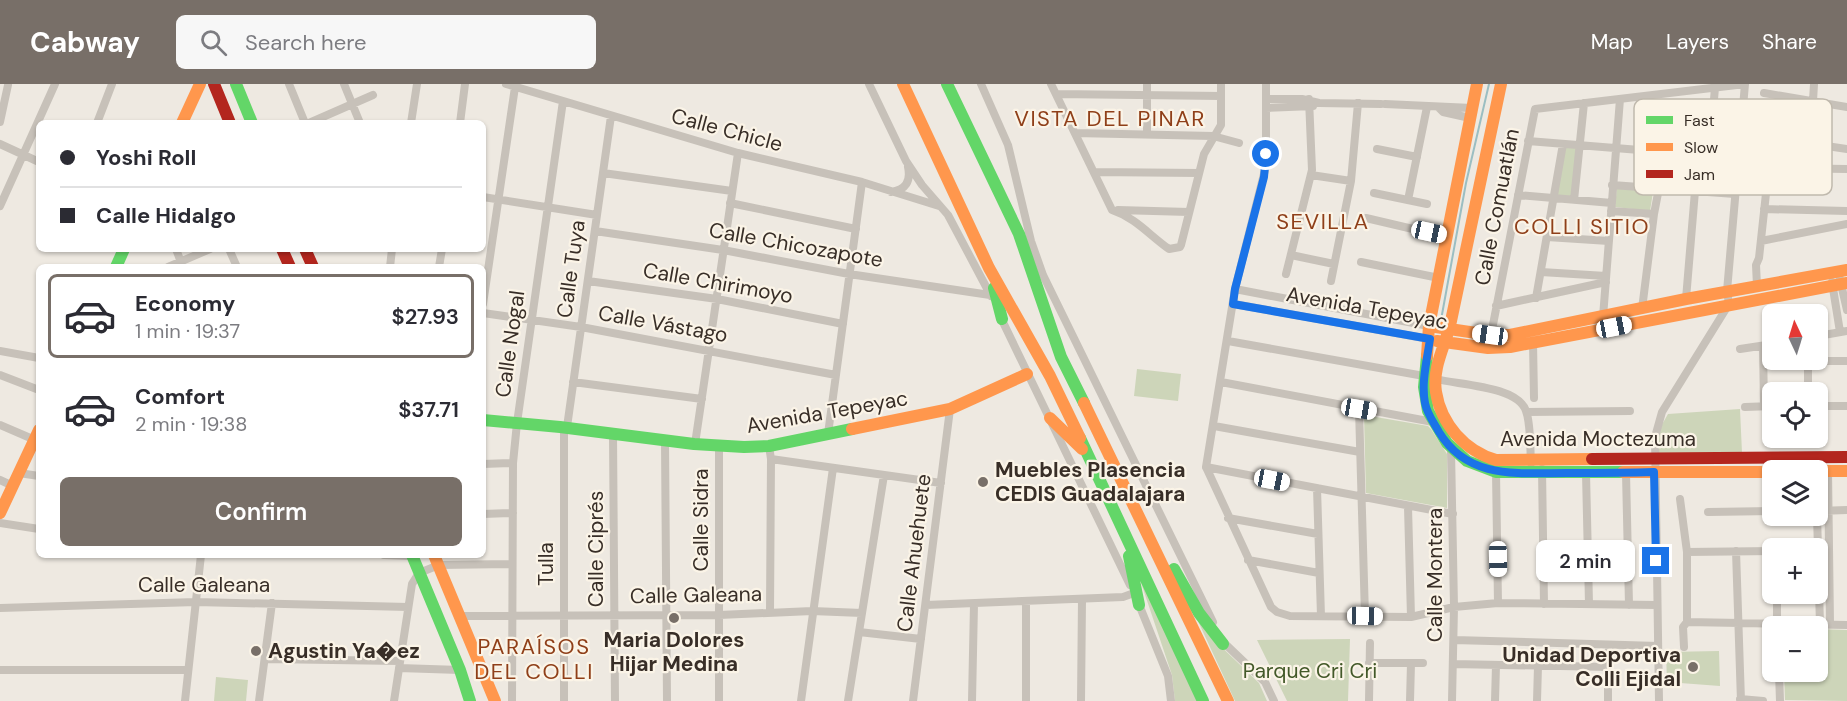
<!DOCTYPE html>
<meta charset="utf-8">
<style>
:root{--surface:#fff;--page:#f7f7f7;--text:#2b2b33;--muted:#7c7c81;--line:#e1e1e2;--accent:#786f68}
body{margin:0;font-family:"DM Sans",sans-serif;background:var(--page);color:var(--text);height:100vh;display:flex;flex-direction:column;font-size:22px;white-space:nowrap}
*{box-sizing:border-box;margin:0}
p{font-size:20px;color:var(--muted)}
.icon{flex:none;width:33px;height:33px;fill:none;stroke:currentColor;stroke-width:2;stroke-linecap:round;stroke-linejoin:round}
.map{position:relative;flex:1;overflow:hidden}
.details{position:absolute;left:36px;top:180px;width:450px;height:294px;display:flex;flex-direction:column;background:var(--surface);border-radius:9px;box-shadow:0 2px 4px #0004}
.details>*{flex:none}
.guide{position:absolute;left:36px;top:36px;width:450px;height:132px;border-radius:9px;box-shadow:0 2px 4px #0004;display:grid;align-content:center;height:132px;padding:0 24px;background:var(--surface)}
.needle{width:39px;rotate:356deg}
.tools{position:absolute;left:1762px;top:220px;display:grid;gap:12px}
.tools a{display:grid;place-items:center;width:66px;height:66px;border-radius:9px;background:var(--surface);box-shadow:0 2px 4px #0004;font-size:30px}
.end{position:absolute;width:27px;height:27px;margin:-14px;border:8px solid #1a73e8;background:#fff;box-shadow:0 0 0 3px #fff}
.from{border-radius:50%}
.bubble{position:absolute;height:42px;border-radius:9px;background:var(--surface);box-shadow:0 2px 4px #0004;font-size:20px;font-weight:600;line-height:42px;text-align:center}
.car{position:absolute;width:18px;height:36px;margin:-18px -9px;border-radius:8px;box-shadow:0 0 4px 2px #0007;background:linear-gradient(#fff 24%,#345 0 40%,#fff 0 76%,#345 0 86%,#fff 0)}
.guide b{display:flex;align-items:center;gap:21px;height:57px;font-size:22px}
.guide b+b{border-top:2px solid var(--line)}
.guide i{width:15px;height:15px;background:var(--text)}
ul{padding:10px 0 0;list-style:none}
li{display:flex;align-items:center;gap:18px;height:84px;margin:0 12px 9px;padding:0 12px;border:3px solid transparent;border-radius:9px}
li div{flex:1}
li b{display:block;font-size:22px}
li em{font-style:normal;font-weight:600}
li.on{border-color:var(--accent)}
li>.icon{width:54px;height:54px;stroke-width:1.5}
.button{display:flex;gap:12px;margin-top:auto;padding:12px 24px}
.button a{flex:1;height:69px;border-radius:9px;background:var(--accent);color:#fff;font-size:24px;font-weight:600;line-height:69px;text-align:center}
header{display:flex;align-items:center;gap:36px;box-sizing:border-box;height:84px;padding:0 30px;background:var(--accent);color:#fff}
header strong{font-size:28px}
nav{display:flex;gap:33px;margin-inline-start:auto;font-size:21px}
.search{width:420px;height:54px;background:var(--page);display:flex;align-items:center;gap:15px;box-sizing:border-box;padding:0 21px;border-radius:9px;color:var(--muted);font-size:22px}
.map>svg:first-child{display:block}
.green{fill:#cdd5b9}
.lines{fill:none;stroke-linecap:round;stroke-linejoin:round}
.stream{stroke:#9bbec2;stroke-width:2}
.street{stroke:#c7c1b9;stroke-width:8}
.fast{stroke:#63d668;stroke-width:12}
.slow{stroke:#ff974d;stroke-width:12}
.jam{stroke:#b3261e;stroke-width:12}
.route{stroke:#1a73e8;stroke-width:8}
.poi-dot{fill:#786f68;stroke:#fbf4e7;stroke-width:2}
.labels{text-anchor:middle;stroke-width:4.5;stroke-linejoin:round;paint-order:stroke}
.street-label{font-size:21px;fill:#382e27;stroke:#fbf4e7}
.poi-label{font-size:21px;font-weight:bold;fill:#382e27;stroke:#fbf4e7;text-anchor:start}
.park-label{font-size:21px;fill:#435929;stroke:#fbf4e7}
.neighbourhood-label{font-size:22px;letter-spacing:1.5px;fill:#8f3f19;stroke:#fbf4e7}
.key{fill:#fbf4e7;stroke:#c0b9ad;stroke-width:1.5}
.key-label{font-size:16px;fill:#382e27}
</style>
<header>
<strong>Cabway</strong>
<div class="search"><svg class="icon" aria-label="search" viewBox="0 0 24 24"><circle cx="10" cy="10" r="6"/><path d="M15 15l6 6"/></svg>Search here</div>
<nav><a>Map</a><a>Layers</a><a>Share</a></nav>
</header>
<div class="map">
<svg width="1847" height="617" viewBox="0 0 1847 617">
<rect width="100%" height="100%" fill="#eee9e1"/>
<path class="green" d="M1564,62L1578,64L1572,113L1557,112Z
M1617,103L1653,108L1650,127L1615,123Z
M1137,285L1181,290L1178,317L1134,312Z
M1740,325L1742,369L1658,370L1660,344L1668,330Z
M1364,331L1428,342L1431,345L1447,370V424L1366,409Z
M1133,475L1199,617H1175L1172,591Z
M1197,535L1208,550L1259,599L1267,617H1235Z
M1818,545L1847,546V617L1785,616L1784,588H1818Z
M1350,555L1348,617H1287L1257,556Z
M1719,567L1720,602L1667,598L1666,568Z
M216,593L248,596L246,617H214Z"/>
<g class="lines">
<path class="stream" d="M1441,236L1466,99L1489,0"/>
<path class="street" d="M289,0L305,39
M344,0L360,39
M506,0L738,69L862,98L939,122
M869,0L906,77L922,101L948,131L991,212
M981,0L1008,61L1031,157L1043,191L1213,538
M1051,0L1112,126C1136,134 1149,151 1169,165L1180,163L1181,161L1204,70L1221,41V0
M1266,0V82L1235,205L1206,383L1271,523L1277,528L1290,532L1411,533L1454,523L1498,519L1657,521
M1764,9L1847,23
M1056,10L1221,12
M1266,15H1302L1319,19L1381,20
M1813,17L1814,0
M1385,20L1472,24
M1438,23L1443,28L1470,34
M1266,24L1313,22
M0,38L8,1
M97,39L112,0
M309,39L373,11
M411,39L417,0
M460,39L465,0
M1075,49L1213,52L1239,59
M1147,50V0
M1752,51L1847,65
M1528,57L1739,74
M0,60L39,78
M1377,65L1417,73
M1709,71L1715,4
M1769,84L1847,85
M1094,88L1199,89
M603,89L732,107
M1311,91L1351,97
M1612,101L1735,110
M1664,105L1667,68
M891,108C906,106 911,97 908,83
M1374,109L1427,120
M1518,111L1612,119
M483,113L597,131
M1408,116L1427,23
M1574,116L1584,19
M730,119L856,145
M0,122L55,0
M1764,125L1847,127
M1118,126L1189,128
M1611,127L1654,130L1659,104
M1366,134L1447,153
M595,147L723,166L849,190L990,211
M1547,153L1609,157
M1761,157L1847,140
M176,165L182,181
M229,165L237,183
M1291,171L1334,180
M1361,178L1439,194
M168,183L210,165
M390,183L392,165
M439,183L442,165
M1838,187L1847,226
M1541,188L1606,192
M1286,190L1312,86L1309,15
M588,197L717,215L843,240
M1331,197L1351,97L1358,19
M1832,198L1840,248
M1757,202L1756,181L1759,174L1772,54
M1235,205L1429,242
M1536,214L1563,60
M1686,215L1695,107
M483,220L515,3
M1234,220L1429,255
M1496,222L1606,198
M1642,225L1654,130
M483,229L581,243L836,291
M1000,232L1130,501
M1603,233L1620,15
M1818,252L1847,247
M1490,256L1535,25L1745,0
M1228,257L1424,292
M1533,258L1534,314
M1763,262L1764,322
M1740,265L1773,260
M0,267L39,274
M1808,276V309
M1808,277H1847
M0,291L39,306
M1436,295C1459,301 1518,302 1526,327C1531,340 1530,365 1531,379
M573,298L702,315
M1221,298L1433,338
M1818,322H1847
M1745,323L1773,322
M1359,325L1365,532
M1527,328L1630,327
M0,341L35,356
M1214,342L1360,368
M564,343V617
M567,343L611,32
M613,350L615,617
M828,350L862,98
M665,357L667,617
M695,360L738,69
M769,362L771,375L941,399
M1451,366L1454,523L1452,617
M483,380L513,379
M1206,383L1453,430
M1542,385L1544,520
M1828,387L1830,540
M1496,388L1498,519
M19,389L39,392
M1586,389L1589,520
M1626,389L1629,521
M0,396L13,402
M1317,404L1321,532
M1680,415L1687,468V538L1683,543L1684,563
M1408,423L1411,533
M1818,427L1847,426
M1708,428L1773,427
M483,430L513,429
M1817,432L1818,465
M1228,434L1318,450
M0,439L39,445
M1736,467L1741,617
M1687,468L1773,467
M384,471L412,472
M1248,476L1319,489
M1818,476L1820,540
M1777,510V543
M1026,517V617
M1138,518L1168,592L1171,617
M926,521L1123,513L1134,509
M0,524L196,518L408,523
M770,528L771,375
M460,532L719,531L812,527L862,529
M1687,538L1847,541
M859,548L921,555
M1454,556L1658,562
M1222,557L1265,598L1274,617
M1608,568V617
M265,575L400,577
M1369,579H1423
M1453,580L1608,583
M399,584L460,586
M0,586H188
M1779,588L1780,617
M1740,615L1763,617
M185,617L201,471
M259,617L272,519
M394,617L412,500L419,489L439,481L512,480
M512,617L513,379L517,339L563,17
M719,617V362
M801,617L833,384
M848,617L884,391
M913,617L950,325
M972,617L974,520
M1081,617L1082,515
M1369,617L1370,559
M1410,617L1411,579
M1495,617L1496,581
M1537,617L1538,582
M1659,617L1655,353L1662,328L1729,220L1727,207L1745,0"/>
<path class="fast" d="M236,0L252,39
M947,0L1019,150L1061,273L1084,319
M116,183L124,165
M994,204L1002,235
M1427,272L1424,303L1428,327L1447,359L1467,377L1496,388H1623
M483,336L560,343L694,360L744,363L769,362L852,345
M1080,354L1203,617
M412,471L460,586L470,617
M1129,472L1139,521
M1174,485L1199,529L1223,560"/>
<path class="slow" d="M903,0L989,184L1050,292L1080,354
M1501,0C1484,79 1468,158 1451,237C1446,261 1432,282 1436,308C1441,340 1465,367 1496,376L1592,375
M182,39L200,0
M1429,242L1490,251H1510L1686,215L1847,186
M1437,257L1488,264L1510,263L1847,199
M1427,272L1429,242L1477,0
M1084,319L1228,617
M1050,334L1082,365
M852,345L950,325L1027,290
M1818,387H1847
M1623,388H1773
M0,429L39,346
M434,471L495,617"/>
<path class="jam" d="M214,0L230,39
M282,165L290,183
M305,165L313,183
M1592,375L1847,373"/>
</g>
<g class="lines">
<path class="route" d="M1266,70L1264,93L1235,205L1233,220L1430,255C1427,276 1421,299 1425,319C1427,330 1434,339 1439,348C1468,396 1518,389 1567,389C1596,389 1625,389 1654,388L1656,477"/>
</g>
<g class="poi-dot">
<circle cx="983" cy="398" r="6"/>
<circle cx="674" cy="534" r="6"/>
<circle cx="256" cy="567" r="6"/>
<circle cx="1693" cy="583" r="6"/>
</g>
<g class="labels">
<g class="street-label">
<text transform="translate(727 46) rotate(15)" y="7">Calle Chicle</text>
<text transform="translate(1497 123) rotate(-79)" y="7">Calle Comuatlán</text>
<text transform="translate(796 161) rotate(10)" y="7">Calle Chicozapote</text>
<text transform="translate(571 185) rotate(-82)" y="7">Calle Tuya</text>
<text transform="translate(718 199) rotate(10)" y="7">Calle Chirimoyo</text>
<text transform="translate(1367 224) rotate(10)" y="7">Avenida Tepeyac</text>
<text transform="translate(663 240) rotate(10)" y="7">Calle Vástago</text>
<text transform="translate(510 260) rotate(-82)" y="7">Calle Nogal</text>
<text transform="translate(827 328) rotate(-10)" y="7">Avenida Tepeyac</text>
<text x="1598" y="362">Avenida Moctezuma</text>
<text transform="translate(701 436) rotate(-90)" y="7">Calle Sidra</text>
<text transform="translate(596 465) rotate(-90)" y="7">Calle Ciprés</text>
<text transform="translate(914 469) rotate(-83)" y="7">Calle Ahuehuete</text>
<text transform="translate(546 480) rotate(-90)" y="7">Tulla</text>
<text transform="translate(1435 491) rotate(-90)" y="7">Calle Montera</text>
<text x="204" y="508">Calle Galeana</text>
<text transform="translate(696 511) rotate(-1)" y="7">Calle Galeana</text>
</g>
<g class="poi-label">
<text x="995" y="393">Muebles Plasencia<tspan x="995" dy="24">CEDIS Guadalajara</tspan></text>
<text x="674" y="563" text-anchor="middle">Maria Dolores<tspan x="674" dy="24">Hijar Medina</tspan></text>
<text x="268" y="574">Agustin Ya�ez</text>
<text x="1681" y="578" text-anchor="end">Unidad Deportiva<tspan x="1681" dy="24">Colli Ejidal</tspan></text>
</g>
<g class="park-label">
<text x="1310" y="594">Parque Cri Cri</text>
</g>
<g class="neighbourhood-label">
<text x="1110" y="42">VISTA DEL PINAR</text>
<text x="1323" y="145">SEVILLA</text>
<text x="1582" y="150">COLLI SITIO</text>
<text x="534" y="570">PARAÍSOS<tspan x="534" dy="25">DEL COLLI</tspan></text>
</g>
</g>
<rect x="1634" y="15" width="198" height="96" rx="9" class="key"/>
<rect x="1646" y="32" width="27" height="8" fill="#63d668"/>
<rect x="1646" y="59" width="27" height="8" fill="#ff974d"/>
<rect x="1646" y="86" width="27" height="8" fill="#b3261e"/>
<g class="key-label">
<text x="1684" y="42">Fast</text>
<text x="1684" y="69">Slow</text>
<text x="1684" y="96">Jam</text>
</g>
</svg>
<div class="tools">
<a><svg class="needle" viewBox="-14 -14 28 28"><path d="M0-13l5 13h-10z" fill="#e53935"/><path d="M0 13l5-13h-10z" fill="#7c7c81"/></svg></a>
<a><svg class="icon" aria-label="locate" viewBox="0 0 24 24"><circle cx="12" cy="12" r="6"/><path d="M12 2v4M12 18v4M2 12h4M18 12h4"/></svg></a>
<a><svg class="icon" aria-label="layers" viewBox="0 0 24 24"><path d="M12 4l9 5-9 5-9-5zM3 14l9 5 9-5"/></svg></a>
<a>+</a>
<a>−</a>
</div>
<i class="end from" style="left:1266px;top:70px"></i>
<i class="end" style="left:1656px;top:477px"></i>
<div class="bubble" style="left:1536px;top:456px;width:99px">2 min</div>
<i class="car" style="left:1429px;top:148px;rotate:102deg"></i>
<i class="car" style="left:1614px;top:243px;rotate:79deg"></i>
<i class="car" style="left:1490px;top:251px;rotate:278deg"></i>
<i class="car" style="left:1359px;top:325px;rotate:100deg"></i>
<i class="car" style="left:1272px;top:396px;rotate:101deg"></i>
<i class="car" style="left:1498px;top:475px;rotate:179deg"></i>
<i class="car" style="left:1365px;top:532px;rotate:91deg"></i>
<div class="guide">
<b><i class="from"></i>Yoshi Roll</b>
<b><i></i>Calle Hidalgo</b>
</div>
<section class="details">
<ul>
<li class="on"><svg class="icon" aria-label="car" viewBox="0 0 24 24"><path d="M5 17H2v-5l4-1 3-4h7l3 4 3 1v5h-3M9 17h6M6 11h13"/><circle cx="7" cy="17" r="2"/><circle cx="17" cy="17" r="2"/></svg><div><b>Economy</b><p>1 min · 19:37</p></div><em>$27.93</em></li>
<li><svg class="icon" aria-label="car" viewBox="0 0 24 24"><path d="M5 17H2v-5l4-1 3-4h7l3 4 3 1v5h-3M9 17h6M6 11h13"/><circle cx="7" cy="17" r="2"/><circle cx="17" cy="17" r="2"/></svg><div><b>Comfort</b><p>2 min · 19:38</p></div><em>$37.71</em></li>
</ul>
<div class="button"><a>Confirm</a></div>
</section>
</div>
